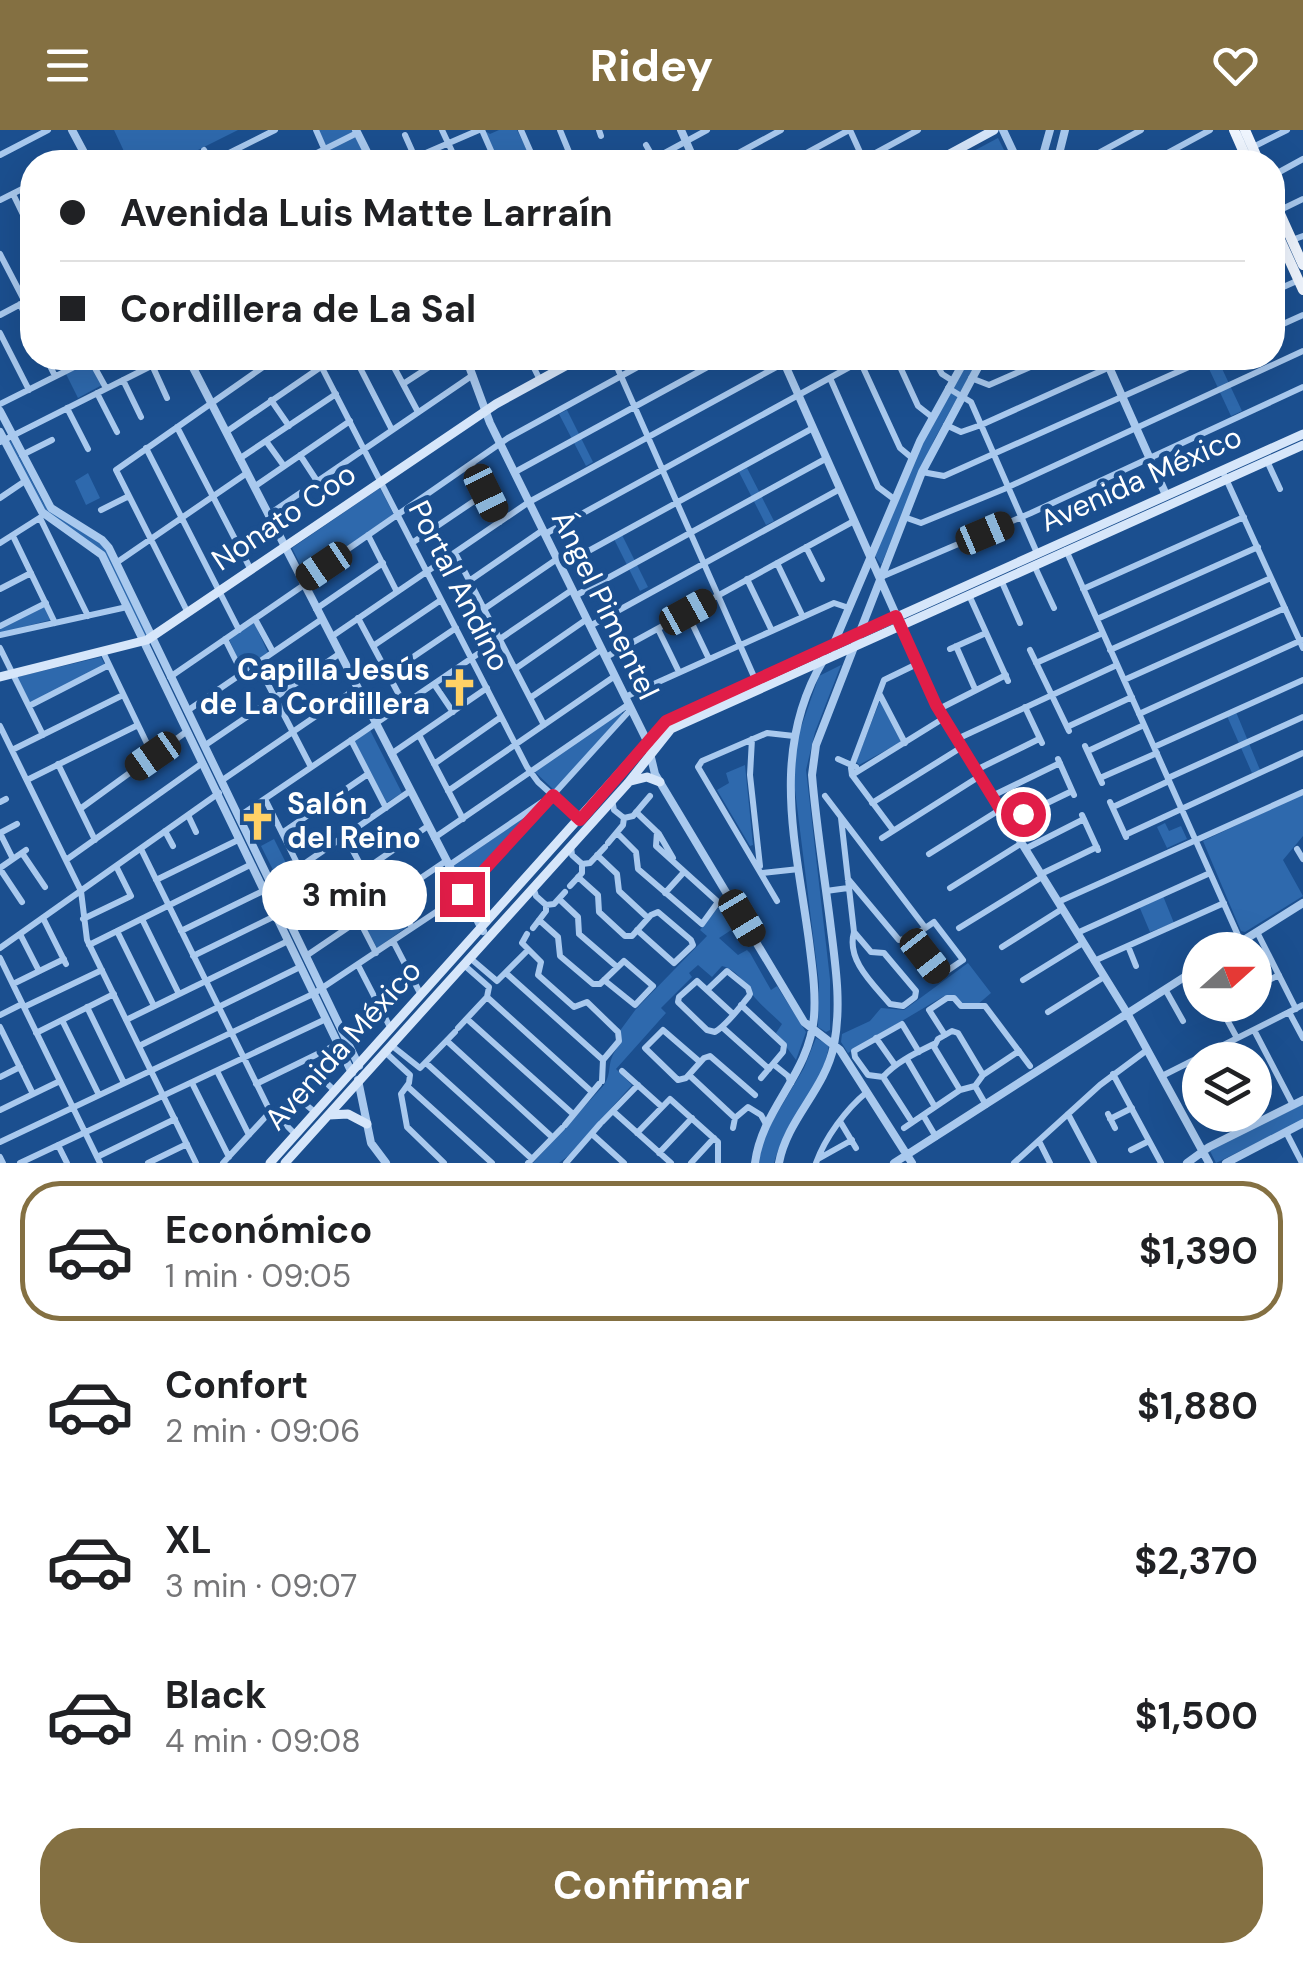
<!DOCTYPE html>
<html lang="es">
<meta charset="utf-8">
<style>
:root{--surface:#fff;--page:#f2f2f2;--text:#202124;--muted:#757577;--line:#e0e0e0;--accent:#847042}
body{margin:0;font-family:"DM Sans",sans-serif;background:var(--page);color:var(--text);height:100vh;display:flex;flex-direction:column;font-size:38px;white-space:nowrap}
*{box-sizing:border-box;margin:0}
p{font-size:32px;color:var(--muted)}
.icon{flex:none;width:55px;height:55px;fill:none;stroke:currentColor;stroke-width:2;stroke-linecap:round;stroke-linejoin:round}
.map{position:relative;height:1033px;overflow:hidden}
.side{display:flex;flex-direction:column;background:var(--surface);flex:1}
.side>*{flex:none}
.hud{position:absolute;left:20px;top:20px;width:1265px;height:220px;border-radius:40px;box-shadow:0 10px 40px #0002;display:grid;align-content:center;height:220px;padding:0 40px;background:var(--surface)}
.needle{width:65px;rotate:69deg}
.tools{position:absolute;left:1182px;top:802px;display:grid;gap:20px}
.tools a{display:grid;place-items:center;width:90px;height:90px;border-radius:50%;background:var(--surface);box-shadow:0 10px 40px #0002;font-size:50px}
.end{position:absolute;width:45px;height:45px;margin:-22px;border:12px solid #e11d48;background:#fff;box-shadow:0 0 0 5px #fff}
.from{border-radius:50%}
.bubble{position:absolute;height:70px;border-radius:35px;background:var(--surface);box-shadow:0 10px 40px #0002;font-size:32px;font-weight:700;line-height:70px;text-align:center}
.car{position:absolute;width:30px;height:60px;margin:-30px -15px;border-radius:12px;box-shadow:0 0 8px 2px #0007;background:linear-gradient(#222 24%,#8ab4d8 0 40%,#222 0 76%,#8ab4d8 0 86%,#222 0)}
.hud b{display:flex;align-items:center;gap:35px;height:95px;font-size:38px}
.hud b+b{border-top:2px solid var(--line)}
.hud i{width:25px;height:25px;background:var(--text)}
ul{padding:18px 0 0;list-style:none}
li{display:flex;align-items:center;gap:30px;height:140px;margin:0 20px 15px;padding:0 20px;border:5px solid transparent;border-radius:40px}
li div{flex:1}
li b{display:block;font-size:38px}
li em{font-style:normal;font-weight:700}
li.on{border-color:var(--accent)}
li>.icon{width:90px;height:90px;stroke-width:1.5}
.action{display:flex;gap:20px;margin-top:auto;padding:20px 40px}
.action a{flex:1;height:115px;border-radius:40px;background:var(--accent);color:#fff;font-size:40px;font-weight:700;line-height:115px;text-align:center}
header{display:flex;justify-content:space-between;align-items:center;height:130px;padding:0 40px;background:var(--accent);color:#fff;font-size:45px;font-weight:700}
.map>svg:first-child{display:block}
.green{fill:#2e69ad}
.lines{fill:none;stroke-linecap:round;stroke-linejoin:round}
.minor{stroke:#a9c9ee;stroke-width:6}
.tertiary{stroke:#a9c9ee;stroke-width:8}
.secondary{stroke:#d6e6fa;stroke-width:9}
.primary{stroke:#f0f6ff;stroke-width:10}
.route{stroke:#e11d48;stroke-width:12}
.labels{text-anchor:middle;stroke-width:10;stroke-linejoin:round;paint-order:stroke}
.street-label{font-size:30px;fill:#fff;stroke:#1b4f8f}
.poi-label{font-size:30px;font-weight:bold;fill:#fff;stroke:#1b4f8f;text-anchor:end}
</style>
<header><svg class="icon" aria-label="menu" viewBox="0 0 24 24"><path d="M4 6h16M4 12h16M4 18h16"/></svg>Ridey<svg class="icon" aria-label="heart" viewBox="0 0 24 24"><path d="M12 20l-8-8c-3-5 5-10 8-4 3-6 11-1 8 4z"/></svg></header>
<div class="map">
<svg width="1303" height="1033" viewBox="0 0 1303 1033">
<rect width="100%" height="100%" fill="#1b4f8f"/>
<path class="green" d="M114,0H238L174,32H129Z
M318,0H353L369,32H333Z
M499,0H517L533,32H497L485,1L490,4Z
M998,8L1010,32H953Z
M971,228H979L934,310L881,435L875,426L927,302Z
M1204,228H1217L1242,281L1231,286Z
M90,233L102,255L78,268L66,244Z
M567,280L593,332L586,336L559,284Z
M11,311L44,374L104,415L147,505L144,507L103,421L47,384L8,312Z
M747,338L774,391L766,395L739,342Z
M88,343L100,368L86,375L75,351Z
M380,358L394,385L306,446L292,418Z
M622,405L648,457L640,461L614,409Z
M44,476L50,490L0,503V498Z
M254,492L268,523L242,539L229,509Z
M101,527L105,535L30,573L17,547Z
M841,535L815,602L806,640L830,849V900L826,902L818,897L819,853L792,636L797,609L819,546Z
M880,571L901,612L859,635L856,631Z
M621,582L623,585L555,661L534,641Z
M1236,582L1260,640L1252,643L1227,586Z
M370,600L402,663L386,673L353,611Z
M745,635L753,715L750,716L717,660L729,653L726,643Z
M1303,664V706L1283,730L1303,766L1245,802L1241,801L1203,711Z
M538,678L463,761L452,737Z
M1165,693L1169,701L1181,696L1187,709L1167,718L1157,697Z
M274,709L286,733L273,740L261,716Z
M1163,766L1174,793L1150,802L1139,776Z
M722,769L739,795L719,808L738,825L747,820L750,823L771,860L777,856L806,902L796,930L776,903L782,894C774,886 765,879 757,870C746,858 741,841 722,836L712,847L698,835L689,843L692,847L661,878L666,883L616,939L632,955L568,1026L559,1033H533L604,955C614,939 604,933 621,913L619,902L636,879L707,806L700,800L721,774Z
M393,770L408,796L377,818L363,792Z
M968,833L991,863L977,875H962L955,866H944L848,923L841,912L842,904L870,891L881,878L904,880Z
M816,908L829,915C823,959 785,990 774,1033H759L763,1007L804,938Z
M1303,972V990L1216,1033L1210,1021L1213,1019Z"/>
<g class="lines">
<path class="minor" d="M316,0L330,32
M442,0L457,32
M482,0L496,32
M521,0L535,32
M560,0L569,22
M599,0L601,6
M850,0L864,31
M405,5L417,32
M646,15L654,29
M1253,17L1287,0
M204,20L211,32
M0,25L48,0
M615,29L617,32
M211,32L275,0
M299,32L357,3
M405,32L479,0
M648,32L707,0
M722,32L781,0
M790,32L849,0
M859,32L918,0
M1082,32L1141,0
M1151,32L1210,0
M1221,32L1243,22
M1272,46L1303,29
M13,64L32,103
M0,70L32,54
M1272,84L1303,69
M1292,110L1303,106
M0,124L25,172
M1272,162L1299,150
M20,174L32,200
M0,185L32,168
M1272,199L1303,185
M0,203L29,260
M46,228L55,246
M317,228L527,637L538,652L579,689
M355,228L392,300
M389,228L418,282
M529,228L540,250
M613,228L755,549
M896,228L918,276L932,287
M933,228L942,244L953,251
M90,229L106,258
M860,231L900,318L912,328
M152,235L167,268
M471,238L493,228
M830,248L878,357L894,369
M971,248L989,255L1051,228
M123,250L141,287
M403,254L443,228
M948,258L971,272L1037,423
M97,263L117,302
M271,270L289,296
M0,274L92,228
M67,278L88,319
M946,295L961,302L981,295L1130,228
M177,297L251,440
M226,302L334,228
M266,311L284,336
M0,312L167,228
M146,318L239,500
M22,325L52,310
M300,325L317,351
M239,329L336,264
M1267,331L1280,359
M472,334L500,392
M1222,340L1303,518
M515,342L724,228
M922,342L944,346L1209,228
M254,357L350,291
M0,368L25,351
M101,380L129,366
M268,385L473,245
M904,387L921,393L1004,359L1303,221
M40,388L88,486
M545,404L866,228
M368,405L397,462
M13,406L55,493
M0,413L41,387
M412,413L486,363
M806,417L822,449
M1066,420L1241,812
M455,423L544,595
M116,433L247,343
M777,433L803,487
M1034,435L1054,478
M561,436L813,298
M881,447L1031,383L1303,257
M747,449L772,501
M1001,450L1020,493
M302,451L508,308L654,228
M469,451L543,400
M0,459L31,443
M1083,459L1244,387
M969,465L1008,551
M575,466L827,328
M316,479L383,433
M484,479L557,429
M188,483L116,340L276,228
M687,483L709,529
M358,488L404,574
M255,489L273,522
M1097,489L1258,417
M0,496L46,473
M590,496L840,359
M658,499L679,542
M0,505L127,477
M331,507L529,372L793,228
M225,509L242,543
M373,516L441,470
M956,516L975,559
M0,518L43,605
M950,519L986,503
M1030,520L1069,601
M1110,520L1271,448
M103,522L153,626
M606,527L854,391
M257,533L311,637
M1036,533L1103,503
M515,539L587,489
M388,544L456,498
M170,547L304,455
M1124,550L1285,478
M434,554L453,582
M880,565L905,613
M625,567L834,473L849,478
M530,568L602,519
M29,576L109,535
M1025,577L1042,613
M939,579L1006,545
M187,581L322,489
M1139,584L1302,510
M0,596L81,761L87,810L196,1033
M1067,597L1132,567
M419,605L463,689
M752,609L750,645L760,736
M957,609L1117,535
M351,610L386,678
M204,616L339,524
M1085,616L1102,653
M1154,617L1303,550
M12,620L123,565
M1088,621L1144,595
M391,624L487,558
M838,629L856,637
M1058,629L1074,665
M58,634L95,710
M434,634L501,587
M976,640L1039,609
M852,645L851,638L884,550L917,534
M852,645L944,588
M852,645L893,700
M1100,648L1157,623
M1168,648L1303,587
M27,650L138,595
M221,651L357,558
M448,661L615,546
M825,666L924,796
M992,666L1060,633
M265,669L299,737
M612,670L614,680L624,688
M0,672L6,669
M1110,672L1126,707
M872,673L962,617
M1113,677L1169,651
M80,679L186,602
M636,682L659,704L673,728
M188,685L196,702
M1082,685L1098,720
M238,687L572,460
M841,688L854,802C846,830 873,854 890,874L903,876L915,867L916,861L884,823L871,822L854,802
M1008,692L1072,661
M165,701L173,716
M0,703L13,729
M0,703L17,694
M282,703L368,644
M617,703L636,722L638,739L702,794L718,772L656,716L657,702
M1125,705L1303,623
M345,706L382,775
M434,708L629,574
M882,708L980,646
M608,713L623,695L624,688L633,686L650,666
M571,716L572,725L582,734
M141,719L268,977L296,1005
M1025,719L1084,689
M1297,719L1303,729
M22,723L45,757
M929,724L1001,679
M597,725L617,744L619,761L648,788
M66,730L201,634
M116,736L131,766
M448,736L542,672
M0,738L26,720
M0,739L22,772
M762,743L799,739
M1041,744L1097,717
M578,747L598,765L599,782L625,806H632L651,785L658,782L691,810L693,815L674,833L637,800
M848,749L899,810L911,808L934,792L963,830L941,845L911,808
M156,750L238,710
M272,756L410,661
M570,756L582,743V734L590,733L605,717
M533,757L536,766L546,775
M950,758L1022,713
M826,761L848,758
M665,763L684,742
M395,766L412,798
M559,769L578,787L579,804L616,836
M777,771L698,637L702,631L767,603L794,606
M1058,772L1303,662
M43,788L66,834
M83,789L131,766
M142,789L179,864
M359,790L376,823
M539,790L558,807L560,826L593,854H600L624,831L653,856L635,875L604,850
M289,792L428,696
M533,798L546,781V775L554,774L565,762
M959,798L1042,747
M117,801L154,876
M181,801L263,761
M1257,802L1296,879
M1077,803L1210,743
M20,804L39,841
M527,804L522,813L541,832L538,845L574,877L587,872L618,902L619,911L603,930
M393,811L421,865
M89,815L250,735
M1128,816L1136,836
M1002,817L1062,779
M0,818L219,663
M193,826L275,786
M306,826L446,731
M0,828L100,1033
M470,828L497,851L528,820
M1094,831L1224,773
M358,835L391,899
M464,835L489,857L487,867L592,962
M507,844L603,930L602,951
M1023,850L1083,813
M13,854L64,829
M1255,857L1279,845
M1165,859L1183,891
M707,860L727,841L748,858L750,864L749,866C739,878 728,894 715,902L707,900L678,872L679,867L697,851L733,884
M741,875L784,915L783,922L761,948
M1219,875L1237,908
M24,877L102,840
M87,877L124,953
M1048,882L1104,847
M1289,882L1303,908
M0,885L22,874
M467,889L573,984
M62,890L99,965
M126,890L288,811
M0,897L33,964
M722,897L769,939
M458,898L487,867
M1254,900L1293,975
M36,903L114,864
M945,905L929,880L947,868H954L961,876H985L1030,936
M876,908L895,935
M447,911L552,1007
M391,915L420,938L455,902
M139,916L300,837
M385,922L410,945L409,953L401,964L407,997L444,1033
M908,931L935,977
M700,932L663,900L645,918L678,950L686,948L704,928L710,926L755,965
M426,933L532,1029
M773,934L788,946L791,953
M217,941L249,1005
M622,941L661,976
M1113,944L1161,1033
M318,945L335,961
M689,945L735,988
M1162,946L1303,875
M0,947L20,937
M883,947L868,945L855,927L854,921L902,894L919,922
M883,947C896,932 916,923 934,914
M883,947L912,992
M192,953L229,1027
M256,954L338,914
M407,956L492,1033
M975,956L986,975
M960,960L934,917L938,909L952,901L958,903L983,945
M293,964L316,983
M0,980L60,951
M614,982L671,1033
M1068,984L1094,1033
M1108,984L1115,998
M923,985L936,1007
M1110,989L1132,978
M602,992L638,955
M841,993L856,1018
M565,995L599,954
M733,998L735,988L748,977L761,985L766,994
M904,998L960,960L975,956L983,945L1019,921
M1286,1002L1302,1033
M637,1003L670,969L718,1012V1033
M593,1005L624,1033
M1039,1011L1050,1033
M0,1012L313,864L463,764L631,579
M58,1015L67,1033
M1131,1020L1149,1011
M659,1023L692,988
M0,1027L3,1033
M97,1027L175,989
M818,1029L852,1010
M20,1033L326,889
M148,1033L187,1014
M223,1033L270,982
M528,1033L562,998
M566,1033L600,994
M691,1033L714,1008
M816,1033C825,1008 846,979 867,962
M1014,1033L1100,955L1147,920"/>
<path class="tertiary" d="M72,0L89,32
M356,0L372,32
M681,0L695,32
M1003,0L1018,32
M1041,32L1050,0
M1057,32L1065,0
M188,228L483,801
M466,228L490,293L647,611L655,644L804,892L840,920L912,1033
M782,228L936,575L1127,883L1209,1033
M1105,228L1166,365
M0,281L51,378L102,410L109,418L359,936
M0,302L42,382L102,425L352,943
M832,518L920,311L966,228
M1228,820L1303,773
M358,950L371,1013L386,1033
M755,1033C762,978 809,945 814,887C816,861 812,836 809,811C796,713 769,621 824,529
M779,1033C787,989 825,960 834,915C842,873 835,833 830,791C824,743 816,694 812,645L816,615L922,342L983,228
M894,1033L1200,837
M1187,1033L1209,1017L1303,970
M1226,1033L1303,993"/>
<path class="secondary" d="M935,32L994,0
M0,547L147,510L496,274L580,228
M631,651L647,647L660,652
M329,985L348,984L367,994
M270,1033L666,591L1303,304
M285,1033L628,653L671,599L1303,315"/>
<path class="primary" d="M1234,0L1248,32
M1245,0L1259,32
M1272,66L1303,135
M1272,92L1303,160"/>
</g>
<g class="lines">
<path class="route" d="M462,764L553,665L580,690L666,591L896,486L936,575L1008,692L1023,684"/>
</g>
<defs>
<symbol id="church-bare" viewBox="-9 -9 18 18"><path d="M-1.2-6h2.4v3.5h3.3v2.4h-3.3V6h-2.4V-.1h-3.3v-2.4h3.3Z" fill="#ffd166" stroke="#1b4f8f" stroke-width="2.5" paint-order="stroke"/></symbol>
</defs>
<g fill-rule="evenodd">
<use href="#church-bare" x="432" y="530" width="55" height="55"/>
<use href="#church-bare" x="230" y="664" width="55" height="55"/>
</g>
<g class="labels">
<g class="street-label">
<text transform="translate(1141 349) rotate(-24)" y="10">Avenida México</text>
<text transform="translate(284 387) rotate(-34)" y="10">Nonato Coo</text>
<text transform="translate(459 456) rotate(63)" y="10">Portal Andino</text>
<text transform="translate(605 475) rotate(64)" y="10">Ángel Pimentel</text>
<text transform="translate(343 915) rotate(-48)" y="10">Avenida México</text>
</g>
<g class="poi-label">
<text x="430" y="550">Capilla Jesús<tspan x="430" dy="34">de La Cordillera</tspan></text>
<text x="287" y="684" text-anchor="start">Salón<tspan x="287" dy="34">del Reino</tspan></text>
</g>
</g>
</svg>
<div class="tools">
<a><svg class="needle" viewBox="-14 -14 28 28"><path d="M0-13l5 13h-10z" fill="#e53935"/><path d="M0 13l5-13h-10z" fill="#757577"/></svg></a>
<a><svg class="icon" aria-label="layers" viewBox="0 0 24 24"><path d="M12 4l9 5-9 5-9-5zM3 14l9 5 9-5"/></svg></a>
</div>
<i class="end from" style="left:1023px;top:684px"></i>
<i class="end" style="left:462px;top:764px"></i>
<div class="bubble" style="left:262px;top:730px;width:165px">3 min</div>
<i class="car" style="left:486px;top:363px;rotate:154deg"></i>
<i class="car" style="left:985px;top:403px;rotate:67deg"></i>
<i class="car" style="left:324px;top:436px;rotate:236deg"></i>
<i class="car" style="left:688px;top:482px;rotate:61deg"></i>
<i class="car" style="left:153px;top:626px;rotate:235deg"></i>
<i class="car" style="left:742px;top:788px;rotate:149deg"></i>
<i class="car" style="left:925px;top:826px;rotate:142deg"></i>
<div class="hud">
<b><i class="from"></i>Avenida Luis Matte Larraín</b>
<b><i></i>Cordillera de La Sal</b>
</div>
</div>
<section class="side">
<ul>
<li class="on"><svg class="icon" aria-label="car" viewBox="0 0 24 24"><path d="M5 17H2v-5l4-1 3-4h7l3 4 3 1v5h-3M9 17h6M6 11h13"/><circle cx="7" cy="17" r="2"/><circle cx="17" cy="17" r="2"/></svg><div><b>Económico</b><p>1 min · 09:05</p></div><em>$1,390</em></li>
<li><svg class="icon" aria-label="car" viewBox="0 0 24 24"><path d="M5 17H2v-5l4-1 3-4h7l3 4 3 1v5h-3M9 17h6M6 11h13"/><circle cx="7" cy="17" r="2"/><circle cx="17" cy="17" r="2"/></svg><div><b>Confort</b><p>2 min · 09:06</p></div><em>$1,880</em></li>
<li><svg class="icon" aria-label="car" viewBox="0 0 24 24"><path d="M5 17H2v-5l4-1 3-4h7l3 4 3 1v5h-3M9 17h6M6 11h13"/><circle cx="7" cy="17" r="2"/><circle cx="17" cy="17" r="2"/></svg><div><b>XL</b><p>3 min · 09:07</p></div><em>$2,370</em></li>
<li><svg class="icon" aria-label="car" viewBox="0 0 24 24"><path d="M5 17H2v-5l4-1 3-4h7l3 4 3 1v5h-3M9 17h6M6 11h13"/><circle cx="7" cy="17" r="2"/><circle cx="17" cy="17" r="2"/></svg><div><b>Black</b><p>4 min · 09:08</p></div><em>$1,500</em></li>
</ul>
<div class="action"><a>Confirmar</a></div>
</section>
